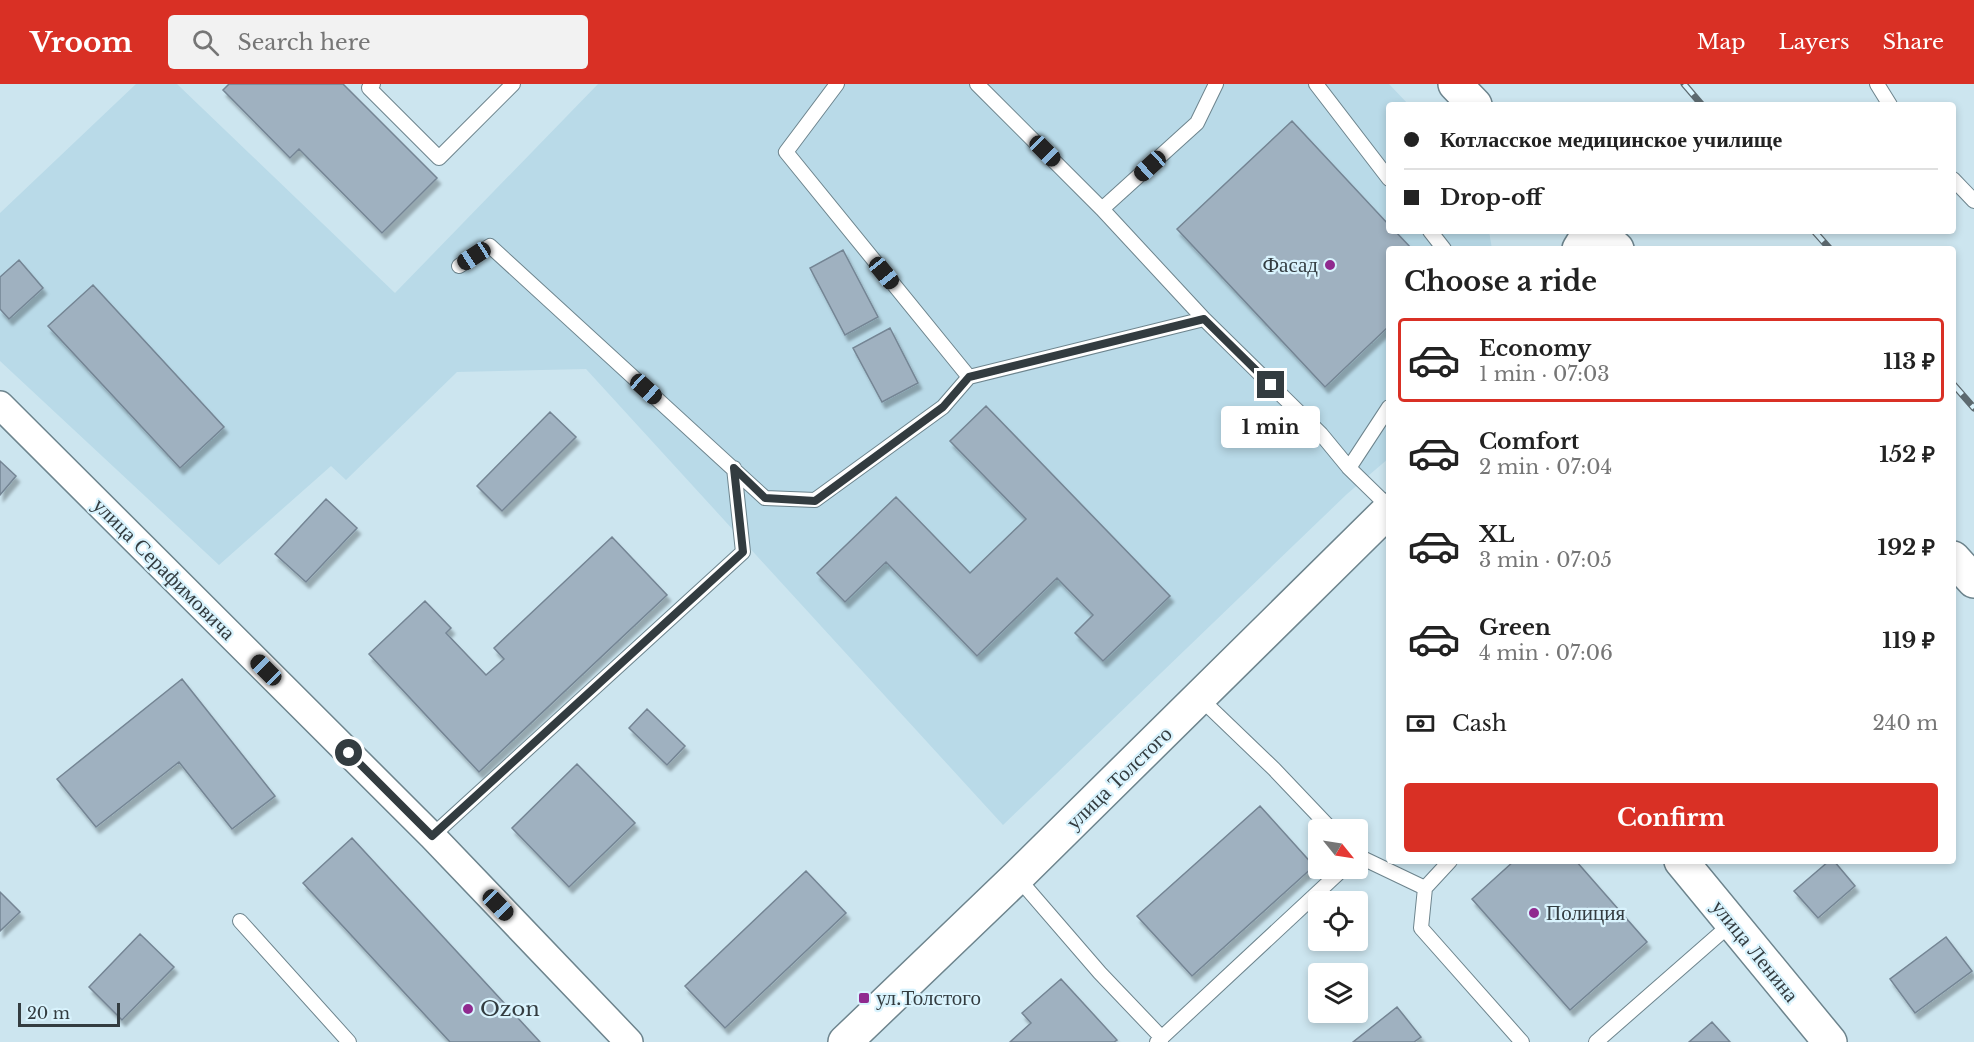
<!DOCTYPE html>
<meta charset="utf-8">
<style>
:root{--surface:#fff;--page:#f2f2f2;--text:#222;--muted:#767676;--line:#e0e0e0;--accent:#d93025}
body{margin:0;font-family:"Libre Baskerville",serif;background:var(--page);color:var(--text);height:100vh;display:flex;flex-direction:column;font-size:22px;white-space:nowrap}
*{box-sizing:border-box;margin:0}
p{font-size:20px;color:var(--muted)}
.icon{flex:none;width:33px;height:33px;fill:none;stroke:currentColor;stroke-width:2;stroke-linecap:round;stroke-linejoin:round}
.map{position:relative;flex:1;overflow:hidden}
.side{position:absolute;left:1386px;top:162px;width:570px;height:618px;display:flex;flex-direction:column;background:var(--surface);border-radius:6px;box-shadow:0 3px 9px #0003}
.side>*{flex:none}
.hud{position:absolute;left:1386px;top:18px;width:570px;height:132px;border-radius:6px;box-shadow:0 3px 9px #0003;display:grid;align-content:center;height:132px;padding:0 18px;background:var(--surface)}
.needle{width:39px;rotate:120deg}
.buttons{position:absolute;left:1308px;top:735px;display:grid;gap:12px}
.buttons a{display:grid;place-items:center;width:60px;height:60px;border-radius:6px;background:var(--surface);box-shadow:0 3px 9px #0003;font-size:30px}
.scale{position:absolute;left:18px;bottom:15px;width:102px;box-sizing:border-box;padding-left:6px;border:3px solid #333c40;border-top:0;font-size:16px;line-height:21px;white-space:nowrap;color:#333c40;-webkit-text-stroke:4px #d9f3fd;paint-order:stroke}
.end{position:absolute;width:27px;height:27px;margin:-14px;border:8px solid #333c40;background:#fff;box-shadow:0 0 0 3px #fff}
.from{border-radius:50%}
.bubble{position:absolute;height:42px;border-radius:6px;background:var(--surface);box-shadow:0 3px 9px #0003;font-size:20px;font-weight:800;line-height:42px;text-align:center}
.car{position:absolute;width:18px;height:36px;margin:-18px -9px;border-radius:8px;box-shadow:0 0 4px 2px #0007;background:linear-gradient(#222 24%,#8ab4d8 0 40%,#222 0 76%,#8ab4d8 0 86%,#222 0)}
.hud b{display:flex;align-items:center;gap:21px;height:57px;font-size:22px}
.hud b+b{border-top:2px solid var(--line)}
.hud i{width:15px;height:15px;background:var(--text)}
ul{padding:0;list-style:none}
li{display:flex;align-items:center;gap:18px;height:84px;margin:0 12px 9px;padding:0 6px;border:3px solid transparent;border-radius:6px}
li div{flex:1}
li b{display:block;font-size:22px}
li em{font-style:normal;font-weight:800}
li.on{border-color:var(--accent)}
li>.icon{width:54px;height:54px;stroke-width:1.5}
h2{padding:0 18px;font-size:27px;line-height:72px}
.pay{display:flex;align-items:center;gap:15px;height:66px;padding:0 18px;font-size:22px}
.pay p{margin-inline-start:auto}
.cta{display:flex;gap:12px;margin-top:auto;padding:12px 18px}
.cta a{flex:1;height:69px;border-radius:6px;background:var(--accent);color:#fff;font-size:24px;font-weight:800;line-height:69px;text-align:center}
header{display:flex;align-items:center;gap:36px;box-sizing:border-box;height:84px;padding:0 30px;background:var(--accent);color:#fff}
header strong{font-size:28px}
nav{display:flex;gap:33px;margin-inline-start:auto;font-size:21px}
.search{width:420px;height:54px;background:var(--page);display:flex;align-items:center;gap:15px;box-sizing:border-box;padding:0 21px;border-radius:6px;color:var(--muted);font-size:22px}
.map>svg:first-child{display:block}
.built{fill:#b9dae8}
.building{fill:#9fb1c0;stroke:#748594;stroke-width:1.5;filter:url(#shadow)}
.lines{fill:none;stroke-linecap:round;stroke-linejoin:round}
.lane-casing{stroke:#6d848d;stroke-width:16}
.street-casing{stroke:#6d848d;stroke-width:30}
.secondary-casing{stroke:#6d848d;stroke-width:36}
.primary-casing{stroke:#6d848d;stroke-width:36}
.lane{stroke:#fff;stroke-width:14}
.street{stroke:#fff;stroke-width:27}
.secondary{stroke:#fff;stroke-width:33}
.primary{stroke:#fff;stroke-width:33}
.rail-casing{stroke:#5d6a70;stroke-width:7}
.rail{stroke:#d9f3fd;stroke-width:4.5;stroke-dasharray:14;stroke-linecap:butt}
.route{stroke:#333c40;stroke-width:8}
.poi-dot{fill:#902a8f;stroke:#d9f3fd;stroke-width:2}
.labels{text-anchor:middle;stroke-width:4.5;stroke-linejoin:round;paint-order:stroke}
.poi-label{font-size:21px;fill:#333c40;stroke:#d9f3fd;text-anchor:start}
.street-label{font-size:21px;fill:#333c40;stroke:#d9f3fd}
</style>
<header>
<strong>Vroom</strong>
<div class="search"><svg class="icon" aria-label="search" viewBox="0 0 24 24"><circle cx="10" cy="10" r="6"/><path d="M15 15l6 6"/></svg>Search here</div>
<nav><a>Map</a><a>Layers</a><a>Share</a></nav>
</header>
<div class="map">
<svg width="1974" height="958" viewBox="0 0 1974 958">
<defs>
<filter id="shadow"><feDropShadow dx="3.5" dy="6" stdDeviation="1.5" flood-color="#0004"/></filter>
</defs>
<rect width="100%" height="100%" fill="#cce5ef"/>
<path class="built" d="M136,0H177L395,209L598,0H1389L1409,21H1389V147H1489L1492,165H1389V374L1347,410L1003,741L586,285L457,288L346,396L331,382L219,481L0,277V129Z"/>
<path class="building" d="M229,0H343L437,94L382,149L299,65L290,74L223,6Z
M1292,37L1389,141V147H1395L1412,165H1389V242L1325,303L1177,145Z
M843,166L878,233L845,251L810,184Z
M19,176L43,204L9,235L0,225V193Z
M93,201L224,343L180,384L48,242Z
M890,244L918,299L882,318L853,264Z
M986,322L1170,512L1103,577L1075,549L1093,531L1057,494L977,572L886,478L845,518L817,489L896,413L970,489L1026,435L950,357Z
M550,328L576,353L502,427L477,402Z
M0,377L16,392L0,411Z
M326,415L357,444L306,498L275,470Z
M612,453L667,511L479,688L369,570L425,517L451,544L446,549L486,591L504,575L494,564Z
M182,595L275,712L232,745L179,678L96,743L57,695Z
M647,625L685,662L667,681L629,644Z
M577,680L635,739L569,803L512,744Z
M1260,722L1314,782L1192,892L1137,832Z
M352,754L540,958H450L303,799Z
M1514,777H1576L1647,858L1570,926L1472,815Z
M1829,777H1834L1855,802L1818,834L1794,807Z
M806,787L846,829L725,944L685,902Z
M0,808L20,828L0,847Z
M140,850L174,883L122,936L89,903Z
M1946,853L1972,887L1915,929L1890,895Z
M1061,895L1117,956L1114,958H1010L1031,939L1022,929Z
M1397,923L1421,953L1414,958H1353Z
M1712,938L1730,958H1689Z"/>
<g class="lines">
<defs>
<path id="lane" d="M373,0L369,4L439,74L513,0
M837,0L786,68L969,293L1204,235
M977,0L1102,125L1204,235L1321,350L1349,384L1389,423
M1316,0L1389,95
M1877,0L1890,21
M1953,95L1974,117
M1102,125L1197,39L1216,0
M1430,147L1444,165
M459,182L490,162L765,414L815,416L943,323L969,293
M1349,384L1389,323
M1200,614L1274,685L1332,746
M432,752L743,468L734,384
M1358,772L1425,804L1421,844L1522,958
M1017,793L1100,889L1162,954
M1425,804L1450,777
M240,837L349,958
M1157,958L1344,784
M1596,958L1732,839"/>
<path id="street" d="M0,321L432,752L629,958"/>
<path id="secondary" d="M1579,165L1590,147
M1681,777L1830,958
M845,958L1017,793L1389,426"/>
<path id="primary" d="M1455,0L1475,21
M1597,147L1617,165
M1953,474L1974,497"/>
</defs>
<use href="#lane" class="lane-casing"/>
<use href="#street" class="street-casing"/>
<use href="#secondary" class="secondary-casing"/>
<use href="#primary" class="primary-casing"/>
<use href="#lane" class="lane"/>
<use href="#street" class="street"/>
<use href="#secondary" class="secondary"/>
<use href="#primary" class="primary"/>
<defs>
<path id="rail" d="M1684,0L1702,21
M1814,147L1830,165
M1953,300L1974,324"/>
</defs>
<use href="#rail" class="rail-casing"/>
<use href="#rail" class="rail"/>
</g>
<g class="lines">
<path class="route" d="M349,669L432,752L743,468L734,384L765,414L815,417L943,323L969,293L1204,235L1271,301"/>
</g>
<g class="poi-dot">
<circle cx="1330" cy="181" r="6"/>
<circle cx="1534" cy="829" r="6"/>
<rect x="858" y="908" width="12" height="12" rx="3"/>
<circle cx="468" cy="925" r="6"/>
</g>
<g class="labels">
<g class="poi-label">
<text x="1318" y="188" text-anchor="end">Фасад</text>
<text x="1546" y="836">Полиция</text>
<text x="876" y="921">ул.Толстого</text>
<text x="480" y="932">Ozon</text>
</g>
<g class="street-label">
<text transform="translate(164 485) rotate(45)" y="7">улица Серафимовича</text>
<text transform="translate(1119 694) rotate(-44)" y="7">улица Толстого</text>
<text transform="translate(1755 867) rotate(51)" y="7">улица Ленина</text>
</g>
</g>
</svg>
<div class="buttons">
<a><svg class="needle" viewBox="-14 -14 28 28"><path d="M0-13l5 13h-10z" fill="#e53935"/><path d="M0 13l5-13h-10z" fill="#767676"/></svg></a>
<a><svg class="icon" aria-label="locate" viewBox="0 0 24 24"><circle cx="12" cy="12" r="6"/><path d="M12 2v4M12 18v4M2 12h4M18 12h4"/></svg></a>
<a><svg class="icon" aria-label="layers" viewBox="0 0 24 24"><path d="M12 4l9 5-9 5-9-5zM3 14l9 5 9-5"/></svg></a>
</div>
<div class="scale">20 m</div>
<i class="end from" style="left:349px;top:669px"></i>
<i class="end" style="left:1271px;top:301px"></i>
<div class="bubble" style="left:1221px;top:322px;width:99px">1 min</div>
<i class="car" style="left:1045px;top:67px;rotate:135deg"></i>
<i class="car" style="left:1150px;top:82px;rotate:228deg"></i>
<i class="car" style="left:474px;top:172px;rotate:237deg"></i>
<i class="car" style="left:884px;top:189px;rotate:141deg"></i>
<i class="car" style="left:646px;top:305px;rotate:132deg"></i>
<i class="car" style="left:266px;top:586px;rotate:315deg"></i>
<i class="car" style="left:498px;top:821px;rotate:136deg"></i>
<div class="hud">
<b><i class="from"></i>Котласское медицинское училище</b>
<b><i></i>Drop-off</b>
</div>
<section class="side">
<h2>Choose a ride</h2>
<ul>
<li class="on"><svg class="icon" aria-label="car" viewBox="0 0 24 24"><path d="M5 17H2v-5l4-1 3-4h7l3 4 3 1v5h-3M9 17h6M6 11h13"/><circle cx="7" cy="17" r="2"/><circle cx="17" cy="17" r="2"/></svg><div><b>Economy</b><p>1 min · 07:03</p></div><em>113 ₽</em></li>
<li><svg class="icon" aria-label="car" viewBox="0 0 24 24"><path d="M5 17H2v-5l4-1 3-4h7l3 4 3 1v5h-3M9 17h6M6 11h13"/><circle cx="7" cy="17" r="2"/><circle cx="17" cy="17" r="2"/></svg><div><b>Comfort</b><p>2 min · 07:04</p></div><em>152 ₽</em></li>
<li><svg class="icon" aria-label="car" viewBox="0 0 24 24"><path d="M5 17H2v-5l4-1 3-4h7l3 4 3 1v5h-3M9 17h6M6 11h13"/><circle cx="7" cy="17" r="2"/><circle cx="17" cy="17" r="2"/></svg><div><b>XL</b><p>3 min · 07:05</p></div><em>192 ₽</em></li>
<li><svg class="icon" aria-label="car" viewBox="0 0 24 24"><path d="M5 17H2v-5l4-1 3-4h7l3 4 3 1v5h-3M9 17h6M6 11h13"/><circle cx="7" cy="17" r="2"/><circle cx="17" cy="17" r="2"/></svg><div><b>Green</b><p>4 min · 07:06</p></div><em>119 ₽</em></li>
</ul>
<div class="pay"><svg class="icon" aria-label="cash" viewBox="0 0 24 24"><path d="M3 7h18v10H3z"/><circle cx="12" cy="12" r="2"/></svg>Cash<p>240 m</p></div>
<div class="cta"><a>Confirm</a></div>
</section>
</div>
